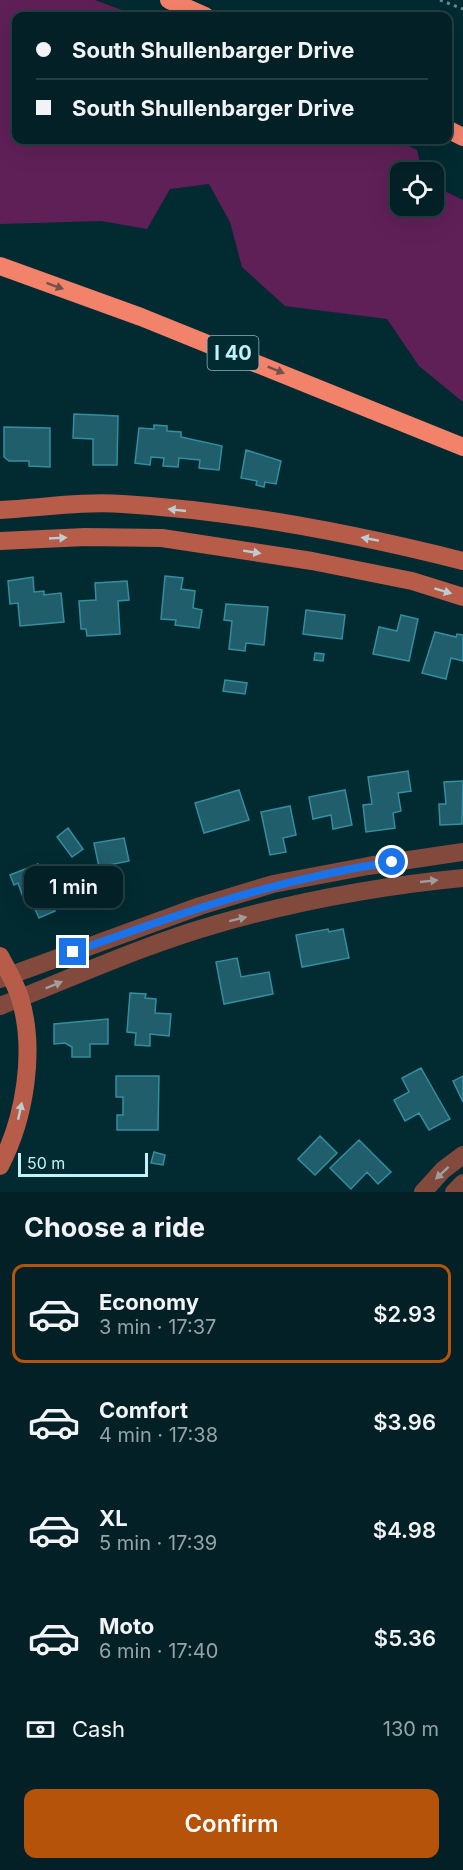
<!DOCTYPE html>
<meta charset="utf-8">
<style>
:root{--surface:#022025;--page:#0c282d;--text:#f1f3f6;--muted:#96a3a7;--line:#233e42;--accent:#b45309}
body{margin:0;font-family:Inter,sans-serif;background:var(--page);color:var(--text);height:100vh;display:flex;flex-direction:column;font-size:22px;white-space:nowrap}
*{box-sizing:border-box;margin:0}
p{font-size:20px;color:var(--muted)}
.icon{flex:none;width:33px;height:33px;fill:none;stroke:currentColor;stroke-width:2;stroke-linecap:round;stroke-linejoin:round}
.map{position:relative;height:1192px;overflow:hidden}
.details{display:flex;flex-direction:column;background:var(--surface);flex:1}
.details>*{flex:none}
.guide{position:absolute;left:12px;top:12px;width:440px;height:132px;border-radius:12px;box-shadow:0 6px 24px #0002,0 0 0 2px var(--line);display:grid;align-content:center;height:132px;padding:0 24px;background:var(--surface)}
.tools{position:absolute;left:390px;top:162px;display:grid;gap:12px}
.tools a{display:grid;place-items:center;width:54px;height:54px;border-radius:12px;background:var(--surface);box-shadow:0 6px 24px #0002,0 0 0 2px var(--line);font-size:30px}
.scale{position:absolute;left:18px;bottom:15px;width:130px;box-sizing:border-box;padding-left:6px;border:3px solid #bef2fd;border-top:0;font-size:16px;line-height:21px;white-space:nowrap;color:#bef2fd;-webkit-text-stroke:4px #022a31;paint-order:stroke}
.end{position:absolute;width:27px;height:27px;margin:-14px;border:8px solid #1a73e8;background:#fff;box-shadow:0 0 0 3px #fff}
.from{border-radius:50%}
.bubble{position:absolute;height:42px;border-radius:12px;background:var(--surface);box-shadow:0 6px 24px #0002,0 0 0 2px var(--line);font-size:20px;font-weight:600;line-height:42px;text-align:center}
.guide b{display:flex;align-items:center;gap:21px;height:57px;font-size:22px}
.guide b+b{border-top:2px solid var(--line)}
.guide i{width:15px;height:15px;background:var(--text)}
ul{padding:0;list-style:none}
li{display:flex;align-items:center;gap:18px;height:99px;margin:0 12px 9px;padding:0 12px;border:3px solid transparent;border-radius:12px}
li div{flex:1}
li b{display:block;font-size:22px}
li em{font-style:normal;font-weight:600}
li.active{border-color:var(--accent)}
li>.icon{width:54px;height:54px;stroke-width:1.5}
h2{padding:0 24px;font-size:27px;line-height:72px}
.pay{display:flex;align-items:center;gap:15px;height:66px;padding:0 24px;font-size:22px}
.pay p{margin-inline-start:auto}
.cta{display:flex;gap:12px;margin-top:auto;padding:12px 24px}
.cta a{flex:1;height:69px;border-radius:12px;background:var(--accent);color:#fff;font-size:24px;font-weight:600;line-height:69px;text-align:center}
.map>svg:first-child{display:block}
.green{fill:#5f2057}
.building{fill:#1f5e6a;stroke:#348e9f;stroke-width:1.5}
.lines{fill:none;stroke-linecap:round;stroke-linejoin:round}
.path{stroke:#608e97;stroke-width:3;stroke-dasharray:3 4.5;stroke-linecap:butt}
.street{stroke:#82493d;stroke-width:18}
.secondary{stroke:#b65c49;stroke-width:18}
.highway{stroke:#f3826b;stroke-width:18}
.oneway{fill:#6e524b}
.oneway2{fill:#bcccd0}
.oneway3{fill:#a09e9d}
.route{stroke:#1a73e8;stroke-width:8}
.labels{text-anchor:middle;stroke-width:4.5;stroke-linejoin:round;paint-order:stroke}
.shield{fill:#022a31;stroke:#86b6c0;stroke-width:1.5}
.shield-label{font-size:20px;font-weight:bold;fill:#bef2fd}
</style>
<div class="map">
<svg width="463" height="1192" viewBox="0 0 463 1192">
<rect width="100%" height="100%" fill="#022a31"/>
<path class="green" d="M0,0H95L138,16H16V140H395L417,150L422,172H400V206H434V186L463,200V402L419,366L387,319L285,306L242,267L230,222L209,184L170,189L147,229L101,221L0,224Z"/>
<path class="building" d="M74,414L118,416L117,465H93V439L73,438Z
M154,425L167,426V431L181,432V437L222,446L219,470L199,468L200,460L179,458L178,467L163,466L164,458L151,457L150,465L135,463L139,428L154,429Z
M4,427L50,428V467L29,466V461H9L4,457Z
M246,450L281,461L276,484L265,482L264,487L256,485L257,481L241,478Z
M165,576L183,578L181,589L195,591L193,608L202,610L199,628L175,625L176,620L161,619Z
M33,577L34,592L44,591V595L61,593L64,622L20,626L18,603L10,604L8,581Z
M127,581L129,600L118,601L120,634L87,636L86,629H81L79,601L96,600L95,583Z
M226,604L268,607L264,645L246,643L245,651L229,649L232,621L224,620Z
M306,610L345,615L342,639L303,634Z
M401,615L418,619L409,661L373,654L379,627L397,631Z
M435,632L456,637L457,634L463,635V661L451,658L446,679L422,673Z
M315,653L324,654L323,661L314,660Z
M225,680L247,683L245,694L223,691Z
M408,771L411,791L398,793L401,811L393,813L395,828L366,832L363,805L372,804L368,777Z
M463,781L462,824L440,825L439,804H446L444,782Z
M239,790L249,820L204,833L195,803Z
M345,790L352,825L333,829L331,815L313,819L309,797Z
M290,806L296,835L283,838L286,852L270,855L261,812Z
M68,828L83,849L72,857L57,837Z
M124,838L129,861L99,867L94,843Z
M38,864L55,911L39,918L31,900L35,898L33,893L23,897L18,883L14,885L10,875Z
M328,929L329,932L343,929L349,958L302,967L296,935Z
M237,958L241,977L269,972L273,994L224,1004L216,962Z
M130,993L146,994L145,998L156,999L155,1013L171,1014L169,1036L150,1034V1046L135,1045L136,1033L127,1032Z
M108,1019V1044H90V1057H72V1047L65,1043L54,1044V1024Z
M421,1068L450,1119L429,1130L419,1113L405,1121L394,1100L409,1092L402,1078Z
M116,1076H159L158,1130H117V1115H123V1097H116Z
M463,1076V1102L453,1081Z
M320,1136L337,1153L315,1175L298,1159Z
M359,1140L391,1172L378,1184L367,1172L351,1189L330,1168Z
M154,1152L165,1155L163,1165L151,1163Z"/>
<g class="lines">
<path class="path" d="M440,0L463,9"/>
<path class="street" d="M0,979L200,906L273,884L368,866L463,852
M0,1006C72,978 143,945 217,924C298,901 380,886 463,878
M423,1192L443,1170L463,1155
M454,1192L463,1183"/>
<path class="secondary" d="M0,510C41,508 81,501 123,504C237,511 352,533 463,561
M0,541L85,537L162,538L312,561L412,581L463,597
M0,956C7,969 16,984 20,998C36,1050 25,1118 0,1166"/>
<path class="highway" d="M169,0L205,16
M447,129L463,137
M0,266L141,317L463,447"/>
</g>
<defs><path id="oneway-solid" d="M-6-.8H1V-3.2L6.5 0L1 3.2V.8H-6Z" transform="scale(1.5)"/></defs>
<g class="oneway">
<use href="#oneway-solid" transform="translate(55 286) rotate(20)"/>
<use href="#oneway-solid" transform="translate(276 370) rotate(22)"/>
</g>
<g class="oneway2">
<use href="#oneway-solid" transform="translate(177 510) rotate(-174)"/>
<use href="#oneway-solid" transform="translate(58 538) rotate(-3)"/>
<use href="#oneway-solid" transform="translate(370 539) rotate(-170)"/>
<use href="#oneway-solid" transform="translate(252 552) rotate(9)"/>
<use href="#oneway-solid" transform="translate(443 591) rotate(17)"/>
<use href="#oneway-solid" transform="translate(20 1111) rotate(-78)"/>
</g>
<g class="oneway3">
<use href="#oneway-solid" transform="translate(429 881) rotate(-6)"/>
<use href="#oneway-solid" transform="translate(238 919) rotate(-14)"/>
<use href="#oneway-solid" transform="translate(54 985) rotate(-22)"/>
<use href="#oneway-solid" transform="translate(442 1173) rotate(137)"/>
</g>
<g class="lines">
<path class="route" d="M73,952C181,913 277,879 392,862"/>
</g>
<g class="labels">
<rect class="shield" x="207.5" y="336" width="51" height="34" rx="4.5"/>
<g class="shield-label">
<text x="233" y="360">I 40</text>
</g>
</g>
</svg>
<div class="tools">
<a><svg class="icon" aria-label="locate" viewBox="0 0 24 24"><circle cx="12" cy="12" r="6"/><path d="M12 2v4M12 18v4M2 12h4M18 12h4"/></svg></a>
</div>
<div class="scale">50 m</div>
<i class="end from" style="left:392px;top:862px"></i>
<i class="end" style="left:73px;top:952px"></i>
<div class="bubble" style="left:24px;top:866px;width:99px">1 min</div>
<div class="guide">
<b><i class="from"></i>South Shullenbarger Drive</b>
<b><i></i>South Shullenbarger Drive</b>
</div>
</div>
<section class="details">
<h2>Choose a ride</h2>
<ul>
<li class="active"><svg class="icon" aria-label="car" viewBox="0 0 24 24"><path d="M5 17H2v-5l4-1 3-4h7l3 4 3 1v5h-3M9 17h6M6 11h13"/><circle cx="7" cy="17" r="2"/><circle cx="17" cy="17" r="2"/></svg><div><b>Economy</b><p>3 min · 17:37</p></div><em>$2.93</em></li>
<li><svg class="icon" aria-label="car" viewBox="0 0 24 24"><path d="M5 17H2v-5l4-1 3-4h7l3 4 3 1v5h-3M9 17h6M6 11h13"/><circle cx="7" cy="17" r="2"/><circle cx="17" cy="17" r="2"/></svg><div><b>Comfort</b><p>4 min · 17:38</p></div><em>$3.96</em></li>
<li><svg class="icon" aria-label="car" viewBox="0 0 24 24"><path d="M5 17H2v-5l4-1 3-4h7l3 4 3 1v5h-3M9 17h6M6 11h13"/><circle cx="7" cy="17" r="2"/><circle cx="17" cy="17" r="2"/></svg><div><b>XL</b><p>5 min · 17:39</p></div><em>$4.98</em></li>
<li><svg class="icon" aria-label="car" viewBox="0 0 24 24"><path d="M5 17H2v-5l4-1 3-4h7l3 4 3 1v5h-3M9 17h6M6 11h13"/><circle cx="7" cy="17" r="2"/><circle cx="17" cy="17" r="2"/></svg><div><b>Moto</b><p>6 min · 17:40</p></div><em>$5.36</em></li>
</ul>
<div class="pay"><svg class="icon" aria-label="cash" viewBox="0 0 24 24"><path d="M3 7h18v10H3z"/><circle cx="12" cy="12" r="2"/></svg>Cash<p>130 m</p></div>
<div class="cta"><a>Confirm</a></div>
</section>
